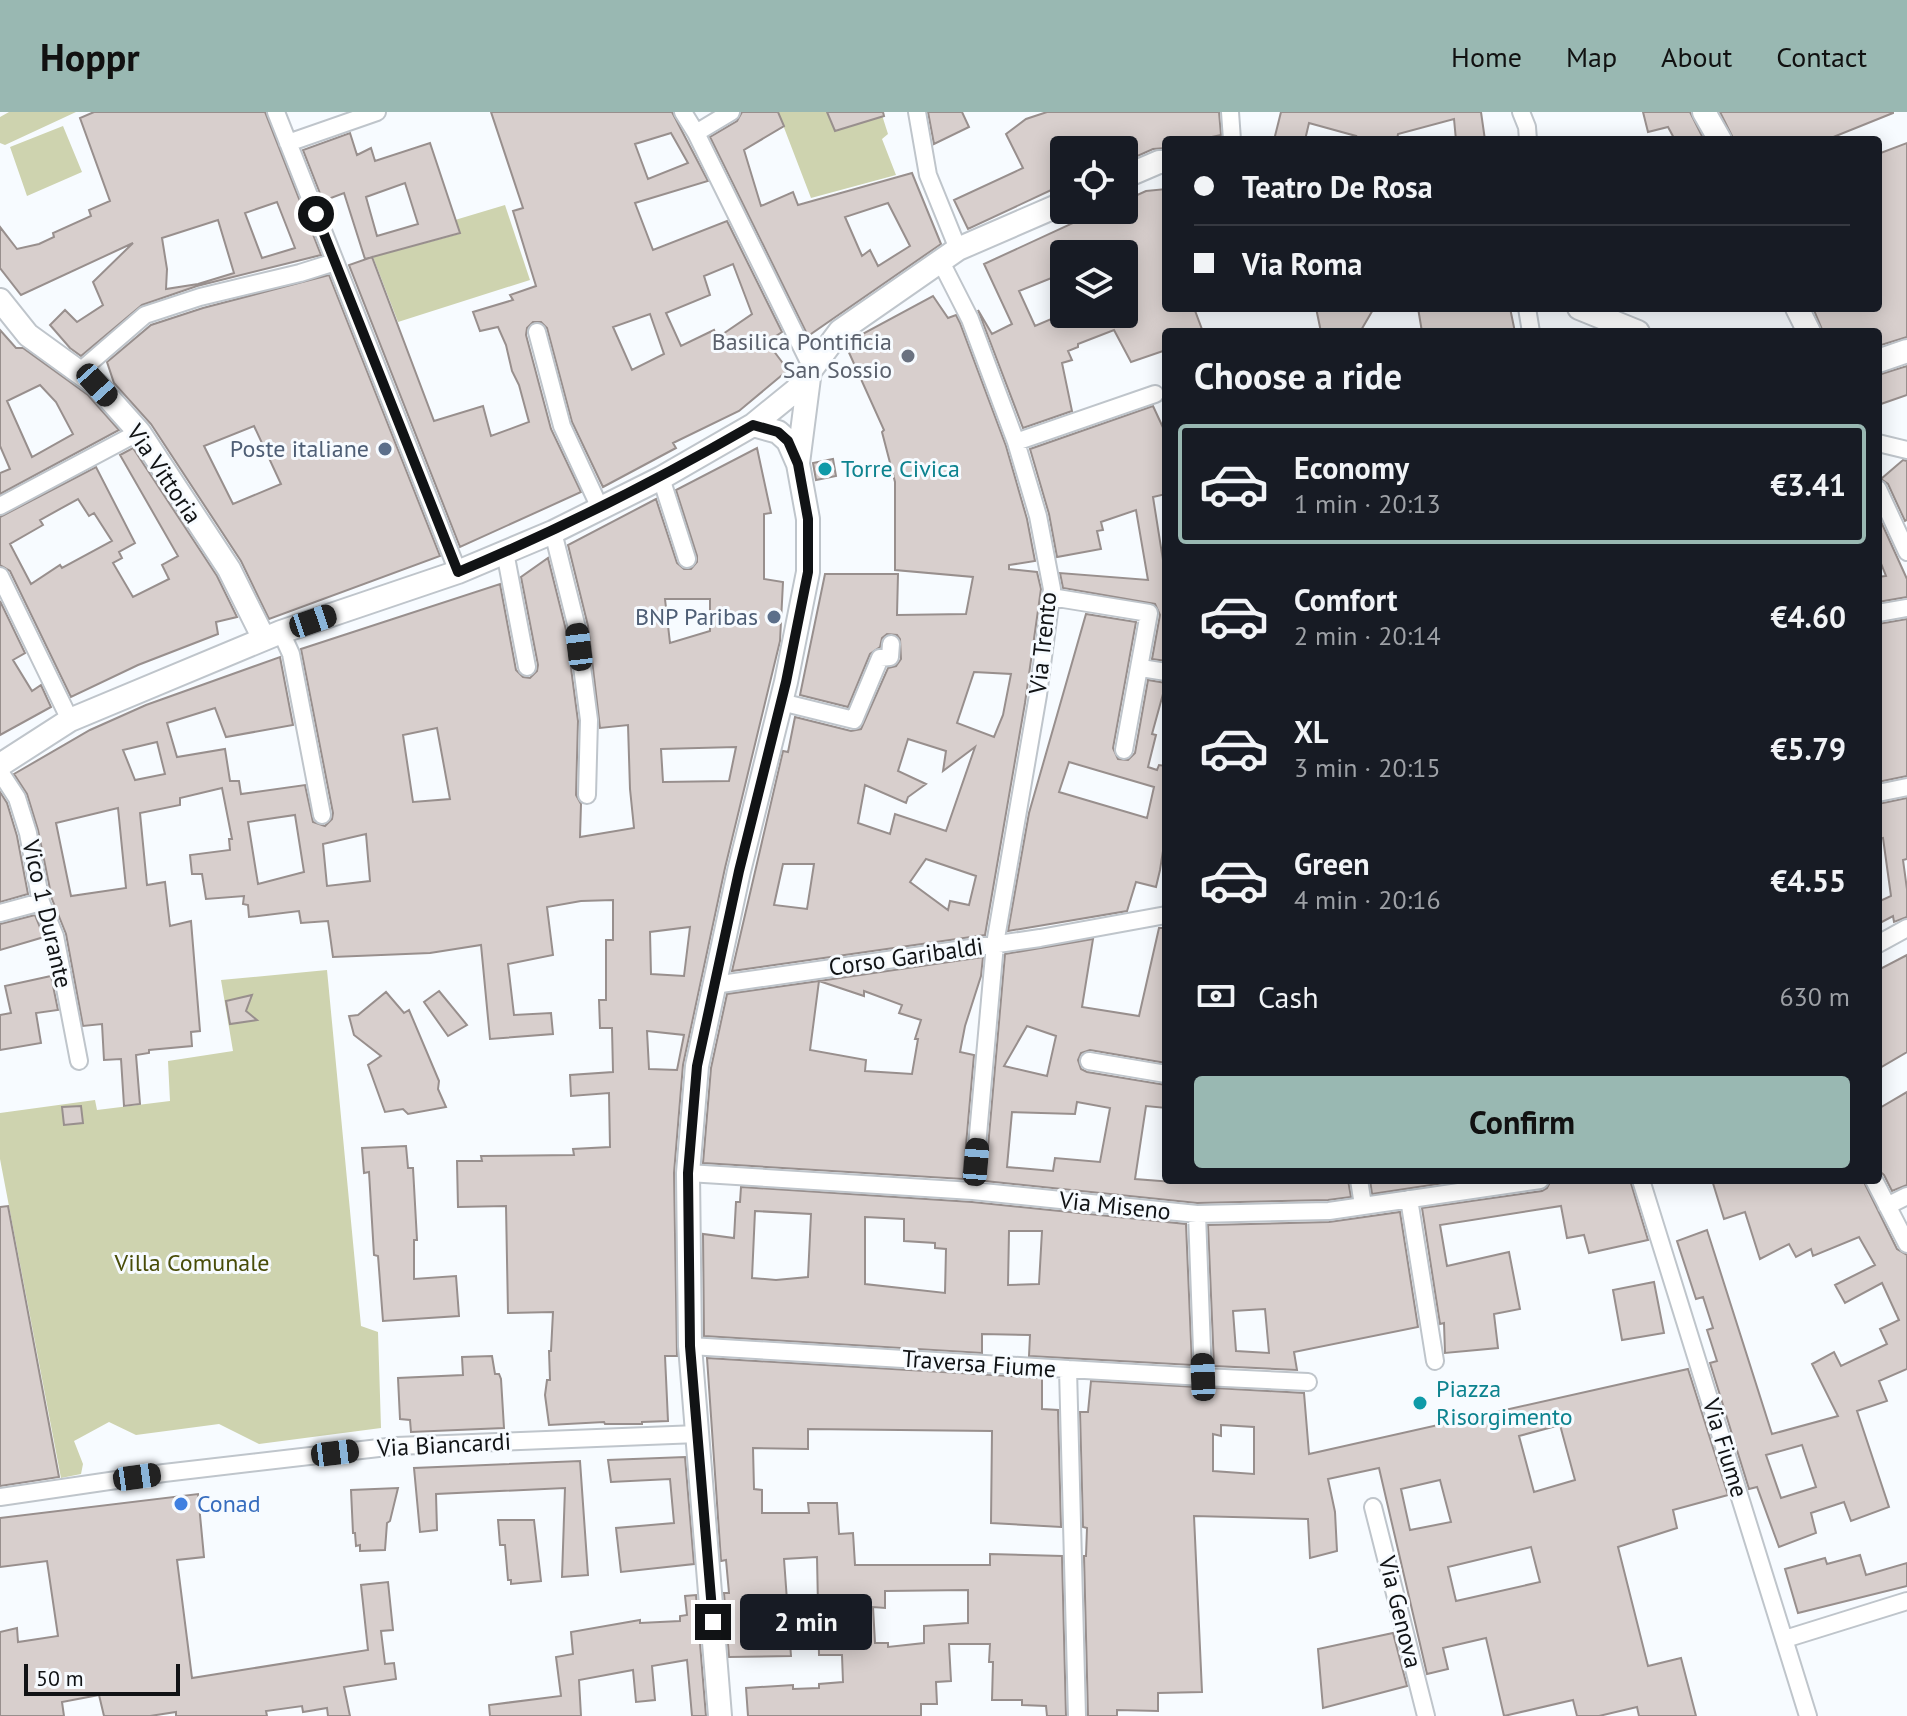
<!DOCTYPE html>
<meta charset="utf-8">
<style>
:root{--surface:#171b24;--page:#242831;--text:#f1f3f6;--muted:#9ea1a6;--line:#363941;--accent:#99b8b2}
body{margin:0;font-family:"PT Sans",sans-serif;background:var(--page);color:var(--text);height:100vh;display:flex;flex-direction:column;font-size:30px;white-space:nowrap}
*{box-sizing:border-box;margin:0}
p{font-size:26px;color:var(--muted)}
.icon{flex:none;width:44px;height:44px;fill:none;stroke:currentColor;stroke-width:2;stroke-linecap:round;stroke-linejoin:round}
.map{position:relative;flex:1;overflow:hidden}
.details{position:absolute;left:1162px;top:216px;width:720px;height:856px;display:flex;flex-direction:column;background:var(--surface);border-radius:8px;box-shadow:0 4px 20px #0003}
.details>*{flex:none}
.banner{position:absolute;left:1162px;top:24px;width:720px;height:176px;border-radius:8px;box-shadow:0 4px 20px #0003;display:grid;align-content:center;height:176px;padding:0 32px;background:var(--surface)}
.buttons{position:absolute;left:1050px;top:24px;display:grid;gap:16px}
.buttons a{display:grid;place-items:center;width:88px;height:88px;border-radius:8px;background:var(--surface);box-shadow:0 4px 20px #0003;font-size:40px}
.scale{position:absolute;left:24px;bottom:20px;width:156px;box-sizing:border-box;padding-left:8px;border:4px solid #111315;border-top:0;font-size:22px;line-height:28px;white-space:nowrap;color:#111315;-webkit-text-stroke:6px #f7fbff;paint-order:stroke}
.end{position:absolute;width:36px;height:36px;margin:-18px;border:10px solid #111315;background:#fff;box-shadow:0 0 0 4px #fff}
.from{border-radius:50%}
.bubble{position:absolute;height:56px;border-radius:8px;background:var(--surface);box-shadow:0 4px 20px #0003;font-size:26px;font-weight:700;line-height:56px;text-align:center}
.car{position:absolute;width:24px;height:48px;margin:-24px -12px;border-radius:10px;box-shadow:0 0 6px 2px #0007;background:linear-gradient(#222 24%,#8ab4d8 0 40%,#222 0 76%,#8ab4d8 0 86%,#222 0)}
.banner b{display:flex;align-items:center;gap:28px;height:76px;font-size:30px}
.banner b+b{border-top:2px solid var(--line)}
.banner i{width:20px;height:20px;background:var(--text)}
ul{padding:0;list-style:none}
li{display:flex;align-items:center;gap:24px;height:120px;margin:0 16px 12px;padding:0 16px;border:4px solid transparent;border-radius:8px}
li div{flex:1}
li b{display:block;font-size:30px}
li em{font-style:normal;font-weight:700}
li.current{border-color:var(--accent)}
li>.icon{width:72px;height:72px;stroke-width:1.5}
h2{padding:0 32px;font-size:36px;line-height:96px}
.pay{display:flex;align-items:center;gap:20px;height:88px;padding:0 32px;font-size:30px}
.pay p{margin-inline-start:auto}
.cta{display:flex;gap:16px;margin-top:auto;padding:16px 32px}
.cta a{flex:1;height:92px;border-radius:8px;background:var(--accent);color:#111;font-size:32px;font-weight:700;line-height:92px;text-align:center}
header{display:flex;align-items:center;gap:48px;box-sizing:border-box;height:112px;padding:0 40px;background:var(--accent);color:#111}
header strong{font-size:38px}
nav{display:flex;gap:44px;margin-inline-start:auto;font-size:28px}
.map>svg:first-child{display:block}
.green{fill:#ced3af}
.building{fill:#d8cfcd;stroke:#988f8d;stroke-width:2;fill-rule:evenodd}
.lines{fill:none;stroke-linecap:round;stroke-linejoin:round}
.street-casing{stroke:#bfc5cb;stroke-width:20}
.secondary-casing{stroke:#bfc5cb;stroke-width:26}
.street{stroke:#fff;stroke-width:16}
.secondary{stroke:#fff;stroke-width:22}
.route{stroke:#111315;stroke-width:10}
.worship-dot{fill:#6b7280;stroke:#f7fbff;stroke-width:3}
.service-dot{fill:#5c6f8a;stroke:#f7fbff;stroke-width:3}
.culture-dot{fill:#0f9aa8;stroke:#f7fbff;stroke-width:3}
.shop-dot{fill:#3f7fe0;stroke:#f7fbff;stroke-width:3}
.labels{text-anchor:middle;stroke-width:6;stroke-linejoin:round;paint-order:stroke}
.worship-label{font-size:24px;fill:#5b616d;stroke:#f7fbff;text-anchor:end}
.service-label{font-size:24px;fill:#4e5e75;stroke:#f7fbff;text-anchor:end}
.culture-label{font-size:24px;fill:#0d838f;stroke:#f7fbff;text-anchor:start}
.street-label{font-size:24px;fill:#111315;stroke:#f7fbff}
.park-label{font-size:24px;fill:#484c08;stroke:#f7fbff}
.shop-label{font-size:24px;fill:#366cbe;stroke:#f7fbff;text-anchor:start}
</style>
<header>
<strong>Hoppr</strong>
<nav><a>Home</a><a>Map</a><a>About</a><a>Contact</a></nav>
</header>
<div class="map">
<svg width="1907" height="1604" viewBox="0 0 1907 1604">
<rect width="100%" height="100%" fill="#f7fbff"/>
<path class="green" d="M9,0H76L5,33L0,31V5Z
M778,0H881L888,22L882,27L896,63L811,86Z
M63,14L82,60L27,84L10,35Z
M505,93L530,168L398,210L373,145L459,122L455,108Z
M327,858L361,1214L378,1220L381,1316L259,1332L219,1312L136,1323L109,1310L74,1329L83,1352L81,1362L61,1366L0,1047V1001L95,988L97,998L170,989L168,949L233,939L221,868Z"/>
<path class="building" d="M94,0H265L321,143L197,174L142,193L81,244L70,236L50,213L65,198L77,210L103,193L93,170L133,131L21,183L0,156V115L17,137L39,132L54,125L53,121L91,104L89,98L110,89L80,6ZM277,90L295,136L262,146L245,101ZM218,108L234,161L198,172L166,177L167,157L162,126Z
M491,0H672L708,69L635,91L653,138L727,109L782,220L767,230L788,258L739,299L673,331L676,336L603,375L572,310L547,216L541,210H533L527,216L526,223L551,317L581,380L460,435L349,153L372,145L434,309L483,294L491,324L529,310L519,273L512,259L506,233L498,215L480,219L473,200L513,188L510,183L536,174L513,99L523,96ZM671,21L688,51L648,67L635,32ZM733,152L752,202L717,226L714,218L681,234L666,201L710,183L704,164ZM650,202L664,242L632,258L613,215Z
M742,0H778L784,14L744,38L761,94L793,80L798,93L912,61L941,132L808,224L710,25L737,9ZM888,91L910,134L878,154L870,138L862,144L845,105Z
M827,0H883L884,4L835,19Z
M928,0H962L969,15L934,32Z
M1047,0H1219L1221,23L1198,28H1166V36L1153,37L1124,50V38H1064V72L968,117L954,88L1023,56L1006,22L1026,7Z
M1281,0H1481L1485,28H1456L1454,7L1398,22L1397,28H1354L1356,24L1309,11L1305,28H1274Z
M1643,0H1690L1704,28H1675L1668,15L1648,20Z
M1720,0H1893V1L1826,28H1734Z
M350,21L357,43L371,36L375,49L430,31L460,121L365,147L344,81L323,89L303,38ZM405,71L418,112L377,124L366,85Z
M1907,31V225L1878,234V220H1823L1813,196H1878V42Z
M1166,77V196H1194L1203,220H1166V238L1131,250L1114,218L1078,232V235L1068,239L1072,248L1062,251L1072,299L1023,316L978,198L992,222L1012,212L984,152L1101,98H1124V89L1146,79ZM1064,142H1124V202H1063L1035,214L1019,179L1064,161Z
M329,163L440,444L269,507L241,449L151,312L114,271L107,250L151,213L203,196ZM254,314L281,372L233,392L204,334Z
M933,184L948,206L956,203L960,211L1006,334L1027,407L1035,449L1009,453V457L1037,460L1041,477L1025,591L985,823L732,859L783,639L788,640L795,605L851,619L861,617L888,556L896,554L901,547L900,527L897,523L887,522L882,526L880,535L870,542L848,595L800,583L825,462H898L897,503L966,502L973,465L895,458V370L882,320L884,318L846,234L855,226ZM974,560L1011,562L1003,603L994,625L957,611ZM908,627L946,639L943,659L975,635L946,719L895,702L890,722L858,711L865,673L906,691L908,685L926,672L898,659ZM926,747L976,764L969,793L950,789L948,798L910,770ZM783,752H814L807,797L774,793Z
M1316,196H1374L1360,220H1321Z
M1418,196H1510L1515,220H1422Z
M0,218L16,236H23L88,283L119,318L0,382V361L10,357L0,334ZM40,273L56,290L73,322L32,345L7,289Z
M1907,254V283L1878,293V263Z
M1153,294L1166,322V382L1153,385L1166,467V549L1152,547L1160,503L1155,492L1063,476L1060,461L1148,468L1136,398L1101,410L1103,418L1097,419L1101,437L1057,445L1049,402L1030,337Z
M133,336L217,464L237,505L216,510L218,522L138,553L71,585L10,459L0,453V405L96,355L135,431L119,440L122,446L113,451L133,485L169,467L162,453L178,444L120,343ZM78,387L89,404L94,401L112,429L62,456L60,453L31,472L10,432L43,413L40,408Z
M757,336L771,401L764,402V467L783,470L780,529L725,756L683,953L674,1061L677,1244H665L668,1309L642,1310V1312H605L604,1310L549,1313L545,1283L547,1268H550L549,1239H551L553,1200L508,1201L506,1094L458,1095L457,1049H482L481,1044L574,1043L573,1037L610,1035L609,981L571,984L570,963L613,960L612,916H600L599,888H606V828H613V788L581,789L547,795L553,843L508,852L514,903L551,901L553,922L490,927L481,833L430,841L333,845L328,809L301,811L299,799L249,805L248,793L243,792L244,784L206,787L202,762H192L190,743L230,738L229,727H232L222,676L180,686V693L140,701L147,773L165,770L170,814L191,809L200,919L191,920L192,934L149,938V941L136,943L140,992L124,994L121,947L104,948L102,912L83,914L66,822L52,787L38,718L27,682L14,662L90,618L146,593L280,545L293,613L226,625L215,596L167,611L177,645L225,637L230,669H239L241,682L305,673L313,710L325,714L332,707L333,701L301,537L500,472L516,558L523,565L530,566L537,559L538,553L521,465L548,446L566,518L578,609L576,683L581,692L580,725L634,716L630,677L628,613L600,616L588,514L568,433L656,387L677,451L684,457H691L697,450V444L676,378ZM665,487H710V519L670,531ZM437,616L450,687L413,690L403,623ZM157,630L165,662L135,668L123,638ZM736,635L729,669L663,670L661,637ZM118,696L126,776L71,784L56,711ZM295,703L304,760L258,772L248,710ZM366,722L370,769L327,774L323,732ZM690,815L684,864L651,862L650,820ZM647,919L684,923L677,958L649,957Z
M833,347L836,364L816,368L813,351Z
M1903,348L1907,349V408L1905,409L1888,372L1881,367Z
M1878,403L1907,467V485L1878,490V465L1886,464L1878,444Z
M0,489L25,541L13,548L32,579L41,573L51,595L0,623Z
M1086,502L1136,510L1113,636L1118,647L1128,648L1135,641L1148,568L1166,571L1152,622L1156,623L1148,655L1157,658L1159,653L1166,654V720L1160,758L1156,775L1136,770L1127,799L1008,819L1029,701ZM1069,650L1154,675L1147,706L1059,680Z
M1907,507V664L1878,670V512Z
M0,680L7,691L17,724L28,782L0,790Z
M1907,686V747L1903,748L1907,777V805L1894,810L1893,804L1878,812V790L1891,784L1883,726L1878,727V692Z
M35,803L44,825L0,838V812Z
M1159,816H1166V951L1090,938L1081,941L1078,948L1081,957L1087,960L1166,973V996L1146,994L1135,1067L1173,1070V1068H1348L1351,1085L1328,1088L1197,1091L985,1069L1005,842L1093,827L1082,895L1139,904ZM1027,914L1056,924L1047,964L1004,954ZM1077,990L1110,996L1100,1050L1055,1046L1053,1059L1007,1055L1012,1000L1075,1002Z
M1907,843V940L1878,957V858Z
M983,845L981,864L965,914L960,940L974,943L963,1067L703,1051L711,956L727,882L819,869L810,938L866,948L865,959L912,962L918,927H915L921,908L899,901L902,893L864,879V884L819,869Z
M51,864L58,898L36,901L41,931L0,938V903L11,901L5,874Z
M439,879L467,913L448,924L424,890Z
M386,880L404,901L409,898L439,969L438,977L446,995L408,1002L403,997L385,1000L368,953L381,944L354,923L349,904L358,903Z
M252,883L246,899L257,908L230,912L226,889Z
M1907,980V1073L1892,1079L1884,1063L1878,1058V997Z
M81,994L83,1011L64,1013L62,995Z
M406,1034L408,1056H413L417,1128H414V1167L456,1164L459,1204L383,1209L378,1144L374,1143L369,1060L364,1061L362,1036Z
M1370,1068H1464L1372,1082Z
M1551,1068H1578L1579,1071L1630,1068L1648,1128L1589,1141L1584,1123L1567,1126L1561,1094L1440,1113L1447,1154L1509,1140L1520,1197L1494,1202L1498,1236L1445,1241L1444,1211L1440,1212L1422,1096L1542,1079L1547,1076Z
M1712,1068H1863L1897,1137L1907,1143V1257L1879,1269L1887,1289L1857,1299L1889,1395L1851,1409L1844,1390L1811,1401L1816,1421L1779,1435L1757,1375L1749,1377L1710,1251L1717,1249L1707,1218L1713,1216L1703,1185L1696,1187L1677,1129L1707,1118L1772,1322L1838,1304L1812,1252L1834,1240L1841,1254L1887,1232L1880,1217L1899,1208L1882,1171L1845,1191L1835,1173L1875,1153L1859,1125L1813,1144L1811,1137L1796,1145L1789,1132L1760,1147L1745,1100L1724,1107ZM1802,1333L1816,1375L1781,1386L1766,1343Z
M741,1075L972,1090L1186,1112L1192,1253L1029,1244L1030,1223L982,1222V1241L704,1224L703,1122L734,1126L736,1090H740ZM755,1099L811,1102L808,1165L776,1168L752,1166ZM865,1105L904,1107V1129L935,1131V1136L946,1137L945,1181L865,1172ZM1009,1119H1042L1039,1172L1008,1173Z
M8,1094L59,1365L0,1374V1095Z
M1400,1100L1418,1215L1294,1240L1297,1258L1214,1254L1208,1113L1329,1110ZM1265,1197L1269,1241L1236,1239L1233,1199Z
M1654,1170L1664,1221L1622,1228L1613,1178Z
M492,1244L495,1262H499L501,1267L504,1316L411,1320L410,1308L400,1307L398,1266L463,1263L462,1245Z
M707,1246L1042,1266V1297L1058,1298L1061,1415L991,1411L992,1319L808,1317V1337L753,1336L754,1377L762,1378V1401H809L808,1391H837L839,1422L853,1421L855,1453H990V1442L1062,1444L1066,1604H1047L1046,1594L1022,1593V1588H992L993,1550H989L990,1532H949L951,1569L936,1570L937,1592H921V1604H748L746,1576L793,1573V1577L819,1576V1572L843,1570L842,1543H819L817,1445L784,1447L791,1544L729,1545L724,1481H729L726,1448L721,1449ZM968,1478V1511L924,1514V1531L888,1535V1531H875L873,1495L885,1496V1479Z
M1688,1257L1728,1383L1673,1398L1677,1416L1618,1435L1648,1554L1681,1546L1696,1604H1639L1637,1595L1599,1604H1577L1573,1588L1504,1604L1486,1526L1443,1536L1448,1557L1427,1562L1379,1356L1328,1367L1335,1400L1337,1439L1310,1446L1308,1407L1194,1404L1202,1580L1158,1581V1599L1117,1598V1604H1088L1084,1444H1086L1087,1416L1083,1415L1080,1300H1088L1091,1269L1304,1281L1309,1342ZM1221,1313L1254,1315V1362L1213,1359V1322L1221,1324ZM1560,1313L1575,1368L1534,1380L1519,1324ZM1440,1368L1451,1410L1410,1418L1401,1377ZM1531,1435L1540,1470L1456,1489L1448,1455Z
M685,1345L694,1452L621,1460L616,1416L674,1411L670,1367L611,1370L608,1348Z
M580,1349L588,1463L562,1465L565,1376L436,1382L437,1418L420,1420L414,1356Z
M398,1376L390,1409L387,1411L385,1438L360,1439V1433L356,1434L355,1421H353L351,1378Z
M198,1382L204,1445L177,1448L192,1566L368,1538L361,1473L388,1470L393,1518L381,1519L385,1552L394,1551L396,1567L344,1575L350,1604H328L327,1596L303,1600L302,1594L266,1599L267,1604H176V1600L150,1604H104L99,1583L62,1590L64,1604H0V1520L17,1516L18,1530L58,1524L47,1449L0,1455V1406Z
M498,1408H534L541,1469L511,1472V1468H508L505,1433H500Z
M1860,1443L1866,1463L1907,1451V1474L1798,1501L1785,1457L1825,1446L1827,1452Z
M696,1483L706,1604H692L687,1548L652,1554L655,1588L636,1590L633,1558L579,1568L581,1604H490L489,1593L561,1584L556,1545L573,1542L571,1520L640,1508V1511L680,1509V1504L687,1503L685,1484Z
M1393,1521L1407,1574L1323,1596L1318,1537Z"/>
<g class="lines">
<defs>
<path id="street" d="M276,0L458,460
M683,0L696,21L811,254
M917,0L928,63L958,137
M1230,0L1232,28
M1521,0L1527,15L1528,28
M696,21L731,0
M288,31L377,0
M941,150L970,207L1016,330L1038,404L1052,477L1038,583L995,832L973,1079
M1527,196L1531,220
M537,220L562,314L600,396
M79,260L145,203L200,185L300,161L335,150
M1016,330L1155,282
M1878,331L1907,338
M661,366L687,447
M1878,377L1907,440
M0,394L139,320
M553,420L577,516L589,608L587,683
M505,440L527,555
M0,464L70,608
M1051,485L1149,501L1124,638
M1878,501L1907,496
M281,520L291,542L322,703
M1141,556L1166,560
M781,590L854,608L880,546L890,545L891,532
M0,660L17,686L28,721L41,790L55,824L79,949
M1878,681L1907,675
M0,801L41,790
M1878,832L1907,816
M714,873L1040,826L1166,803
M1089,949L1166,962
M688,1061L973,1079L1197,1102L1329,1099L1540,1068
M1359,1068L1363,1093
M1641,1068L1808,1604
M1874,1068L1907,1132
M1409,1087L1435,1249
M1887,1094L1907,1084
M690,1234L1068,1257L1077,1604
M1068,1257L1203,1265L1197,1102
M1203,1265L1308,1270
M0,1385L164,1361L396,1334L698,1322
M1373,1395L1426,1604
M1785,1527L1907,1489"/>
<path id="secondary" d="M1704,0L1720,28
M1124,65L1159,50H1166
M0,188L28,223L97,273L139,320L229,457L264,527
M1579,196L1638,220
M1797,196L1809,220
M1878,249L1907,239
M798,351L810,258
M0,653L70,608L281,520L458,460L553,420L661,366L753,313L796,278L840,219L958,137L1064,91
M720,1604L690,1234L688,1061L697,954L739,759L786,570L808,460V407L798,352L788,329L778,320L753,313"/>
</defs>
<use href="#street" class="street-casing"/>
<use href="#secondary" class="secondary-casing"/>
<use href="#street" class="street"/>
<use href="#secondary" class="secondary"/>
</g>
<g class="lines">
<path class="route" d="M316,102L458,460C561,417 656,369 753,313L778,320L788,329L798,352L808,407V460L786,570L739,759L697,954L688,1061L690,1234L713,1510"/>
</g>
<circle class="worship-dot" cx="908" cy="244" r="8"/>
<g class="service-dot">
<circle cx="385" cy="337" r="8"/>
<circle cx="774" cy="505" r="8"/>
</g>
<g class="culture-dot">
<circle cx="825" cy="357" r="8"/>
<circle cx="1420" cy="1291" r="8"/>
</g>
<circle class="shop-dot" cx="181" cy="1392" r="8"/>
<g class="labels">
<g class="worship-label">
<text x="892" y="238">Basilica Pontificia<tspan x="892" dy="28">San Sossio</tspan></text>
</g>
<g class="service-label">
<text x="369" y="345">Poste italiane</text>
<text x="758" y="513">BNP Paribas</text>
</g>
<g class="culture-label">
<text x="841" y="365">Torre Civica</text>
<text x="1436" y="1285">Piazza<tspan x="1436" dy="28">Risorgimento</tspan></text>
</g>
<g class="street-label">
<text transform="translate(164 362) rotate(56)" y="8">Via Vittoria</text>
<text transform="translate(1043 531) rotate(-84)" y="8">Via Trento</text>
<text transform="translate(47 802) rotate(77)" y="8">Vico 1 Durante</text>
<text transform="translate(906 845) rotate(-8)" y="8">Corso Garibaldi</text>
<text transform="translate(1115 1094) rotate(6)" y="8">Via Miseno</text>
<text transform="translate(979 1252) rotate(4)" y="8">Traversa Fiume</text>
<text transform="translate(444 1333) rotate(-3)" y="8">Via Biancardi</text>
<text transform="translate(1725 1336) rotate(73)" y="8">Via Fiume</text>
<text transform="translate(1400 1500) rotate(76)" y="8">Via Genova</text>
</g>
<g class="park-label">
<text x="192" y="1159">Villa Comunale</text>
</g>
<g class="shop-label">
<text x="197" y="1400">Conad</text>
</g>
</g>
</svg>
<div class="buttons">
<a><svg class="icon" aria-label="locate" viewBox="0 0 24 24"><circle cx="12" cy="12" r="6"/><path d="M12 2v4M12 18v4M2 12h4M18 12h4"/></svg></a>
<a><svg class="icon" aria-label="layers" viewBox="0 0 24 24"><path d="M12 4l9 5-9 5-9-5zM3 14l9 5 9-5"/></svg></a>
</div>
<div class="scale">50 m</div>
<i class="end from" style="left:316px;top:102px"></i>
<i class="end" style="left:713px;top:1510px"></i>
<div class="bubble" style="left:740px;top:1482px;width:132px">2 min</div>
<i class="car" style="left:97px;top:273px;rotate:138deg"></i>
<i class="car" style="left:313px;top:509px;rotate:71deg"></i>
<i class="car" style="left:579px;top:535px;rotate:353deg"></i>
<i class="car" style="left:976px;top:1050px;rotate:5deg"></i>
<i class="car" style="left:1203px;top:1265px;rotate:358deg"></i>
<i class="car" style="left:335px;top:1341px;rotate:83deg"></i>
<i class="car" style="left:137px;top:1365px;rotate:82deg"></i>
<div class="banner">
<b><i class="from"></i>Teatro De Rosa</b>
<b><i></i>Via Roma</b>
</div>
<section class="details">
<h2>Choose a ride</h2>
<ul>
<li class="current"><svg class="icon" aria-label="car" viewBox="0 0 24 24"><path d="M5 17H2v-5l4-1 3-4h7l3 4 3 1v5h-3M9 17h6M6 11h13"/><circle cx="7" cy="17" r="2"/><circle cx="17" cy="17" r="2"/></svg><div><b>Economy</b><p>1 min · 20:13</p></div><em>€3.41</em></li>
<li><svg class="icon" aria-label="car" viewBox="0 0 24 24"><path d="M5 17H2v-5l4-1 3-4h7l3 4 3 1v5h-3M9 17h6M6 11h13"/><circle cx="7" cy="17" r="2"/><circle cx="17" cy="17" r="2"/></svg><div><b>Comfort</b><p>2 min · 20:14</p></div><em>€4.60</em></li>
<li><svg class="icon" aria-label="car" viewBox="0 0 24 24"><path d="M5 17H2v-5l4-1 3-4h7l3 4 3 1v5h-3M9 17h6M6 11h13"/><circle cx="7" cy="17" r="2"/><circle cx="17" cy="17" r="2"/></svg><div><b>XL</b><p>3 min · 20:15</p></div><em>€5.79</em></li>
<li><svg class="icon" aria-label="car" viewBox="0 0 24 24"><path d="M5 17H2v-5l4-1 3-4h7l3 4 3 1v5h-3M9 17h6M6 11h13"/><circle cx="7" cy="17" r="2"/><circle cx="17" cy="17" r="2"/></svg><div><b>Green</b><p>4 min · 20:16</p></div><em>€4.55</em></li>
</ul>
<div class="pay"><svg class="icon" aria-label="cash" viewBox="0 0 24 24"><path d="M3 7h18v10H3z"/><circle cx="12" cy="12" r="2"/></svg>Cash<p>630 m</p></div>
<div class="cta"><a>Confirm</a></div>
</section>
</div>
